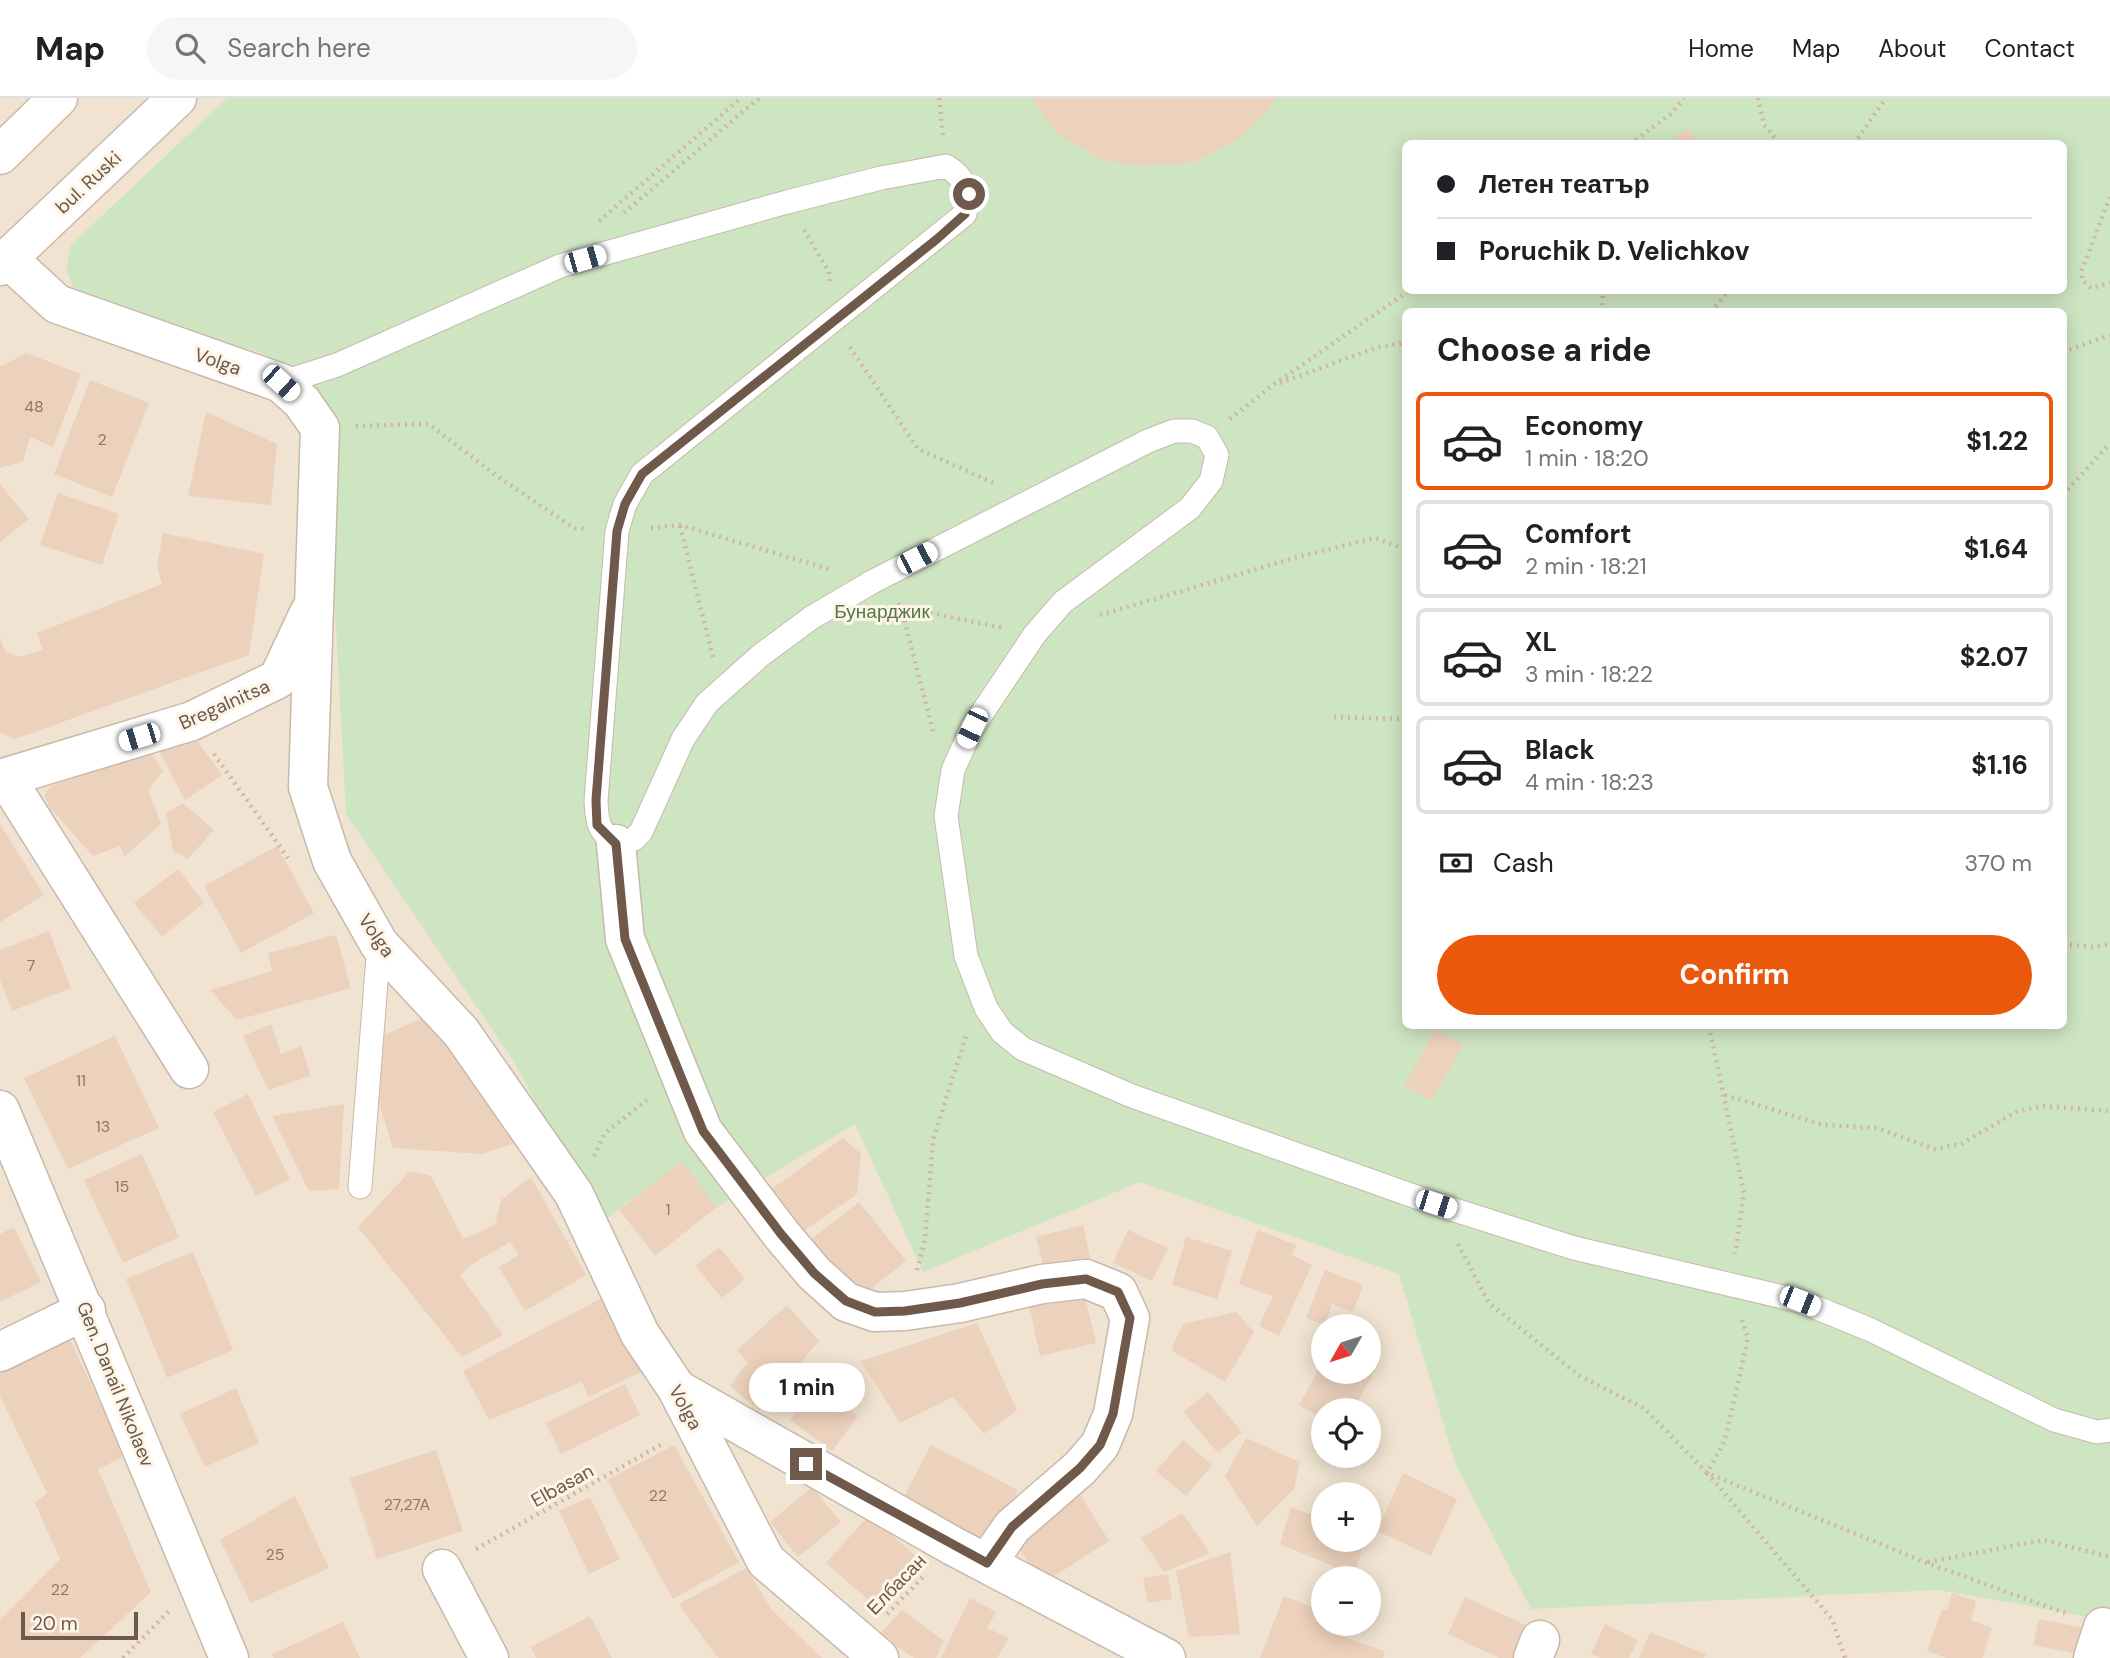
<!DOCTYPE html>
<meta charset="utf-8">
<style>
:root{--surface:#fff;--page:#f6f6f6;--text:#202124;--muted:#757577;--line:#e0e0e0;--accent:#ea580c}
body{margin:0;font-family:"DM Sans",sans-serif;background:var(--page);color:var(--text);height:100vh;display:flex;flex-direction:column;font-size:26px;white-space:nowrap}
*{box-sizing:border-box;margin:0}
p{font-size:23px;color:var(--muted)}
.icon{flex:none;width:38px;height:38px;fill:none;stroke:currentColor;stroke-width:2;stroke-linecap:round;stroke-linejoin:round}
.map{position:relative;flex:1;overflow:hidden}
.panel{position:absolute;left:1402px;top:210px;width:665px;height:721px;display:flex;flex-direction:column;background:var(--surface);border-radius:10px;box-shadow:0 4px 18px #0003}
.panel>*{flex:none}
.guide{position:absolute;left:1402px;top:42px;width:665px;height:154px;border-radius:10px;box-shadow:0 4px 18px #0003;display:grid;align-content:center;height:154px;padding:0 35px;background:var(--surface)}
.needle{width:46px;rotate:231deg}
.controls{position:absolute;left:1311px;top:1216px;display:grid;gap:14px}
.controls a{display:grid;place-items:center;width:70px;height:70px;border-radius:50%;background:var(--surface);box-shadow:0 4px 18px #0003;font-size:35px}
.scale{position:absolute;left:21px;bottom:18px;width:117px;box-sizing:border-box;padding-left:7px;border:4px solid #6e594b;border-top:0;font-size:19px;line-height:24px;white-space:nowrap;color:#6e594b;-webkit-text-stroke:5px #fdf5e7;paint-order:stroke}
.end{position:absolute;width:32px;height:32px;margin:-16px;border:9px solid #6e594b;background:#fff;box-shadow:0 0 0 4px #fff}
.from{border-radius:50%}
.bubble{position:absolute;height:49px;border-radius:24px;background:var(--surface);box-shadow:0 4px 18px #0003;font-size:23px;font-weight:700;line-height:49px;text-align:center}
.car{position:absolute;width:21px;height:42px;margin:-21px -10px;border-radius:9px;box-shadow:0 0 5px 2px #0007;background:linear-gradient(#fff 24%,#345 0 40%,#fff 0 76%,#345 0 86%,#fff 0)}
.guide b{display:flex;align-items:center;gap:24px;height:66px;font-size:26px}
.guide b+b{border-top:2px solid var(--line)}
.guide i{width:18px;height:18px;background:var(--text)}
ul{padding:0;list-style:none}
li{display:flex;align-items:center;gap:21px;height:98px;margin:0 14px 10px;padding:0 21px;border:4px solid var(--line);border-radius:10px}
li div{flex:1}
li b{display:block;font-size:26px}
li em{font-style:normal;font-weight:700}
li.selected{border-color:var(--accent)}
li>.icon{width:63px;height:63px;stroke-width:1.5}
h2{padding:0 35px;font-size:32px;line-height:84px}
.pay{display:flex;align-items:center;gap:18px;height:77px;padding:0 35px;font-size:26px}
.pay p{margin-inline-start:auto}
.cta{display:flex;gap:14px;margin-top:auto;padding:14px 35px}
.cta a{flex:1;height:80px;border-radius:42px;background:var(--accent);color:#fff;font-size:28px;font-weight:700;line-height:80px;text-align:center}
header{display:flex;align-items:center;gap:42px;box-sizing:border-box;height:98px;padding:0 35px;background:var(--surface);border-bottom:2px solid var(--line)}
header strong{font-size:33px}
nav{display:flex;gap:38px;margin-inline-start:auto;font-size:24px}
.search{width:490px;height:63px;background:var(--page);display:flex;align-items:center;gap:18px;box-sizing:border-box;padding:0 24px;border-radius:38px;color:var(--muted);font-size:26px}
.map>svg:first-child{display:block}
.residential{fill:#f0e3d1;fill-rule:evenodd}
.green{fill:#cee5c2;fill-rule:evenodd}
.building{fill:#ecd2bc}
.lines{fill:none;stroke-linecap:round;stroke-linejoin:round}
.service-casing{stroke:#c8b9aa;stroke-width:25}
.minor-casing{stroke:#c8b9aa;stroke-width:41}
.tertiary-casing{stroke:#c8b9aa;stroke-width:41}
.secondary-casing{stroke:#ccbaa8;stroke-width:41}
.path{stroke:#d0b5a0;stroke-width:4.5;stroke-dasharray:2 5;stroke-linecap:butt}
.service{stroke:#fff;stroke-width:23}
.minor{stroke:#fff;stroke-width:38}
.tertiary{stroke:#fff;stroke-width:38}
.secondary{stroke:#fff;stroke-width:38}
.route{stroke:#6e594b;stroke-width:9}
.labels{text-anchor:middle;stroke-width:6;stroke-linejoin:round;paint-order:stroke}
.number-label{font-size:16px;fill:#8e7767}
.street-label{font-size:19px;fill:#6e594b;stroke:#fdf5e7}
.park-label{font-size:19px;fill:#537847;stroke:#fdf5e7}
</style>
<header>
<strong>Map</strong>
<div class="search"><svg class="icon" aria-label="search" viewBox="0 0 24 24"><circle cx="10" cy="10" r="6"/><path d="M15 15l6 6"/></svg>Search here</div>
<nav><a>Home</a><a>Map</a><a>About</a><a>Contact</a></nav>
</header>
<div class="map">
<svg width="2110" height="1560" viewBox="0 0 2110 1560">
<rect width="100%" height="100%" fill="#f9f1e1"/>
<path class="residential" d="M0,0H2110V1560H0ZM1405,46H2063V192H1405ZM1405,214H2063V928H1405ZM1323,1228H1368V1274H1323ZM1323,1312H1368V1358H1323ZM1323,1396H1368V1442H1323ZM1323,1480H1368V1526H1323Z"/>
<path class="green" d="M227,0H2110V1523L1939,1492L1531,1511L1455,1365L1399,1176L1140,1084L923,1174L855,1026L717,1109L682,1064L599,1126L516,967L346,716L325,323L260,254L148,224L78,200L66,171L71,147ZM1405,46H2063V192H1405ZM1405,214H2063V928H1405Z"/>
<path class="building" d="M1031,0H1276L1268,12L1237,42L1196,64L1145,68L1104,63L1056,35Z
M1687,30L1699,46H1667Z
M26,255L81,276L53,349L30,339L23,363L0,370V269Z
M90,282L149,305L112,399L54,376Z
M206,314L277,346L271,407L188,398Z
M0,386L29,421L0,444Z
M58,395L119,416L102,467L40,447Z
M163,435L264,456L249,557L15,641L0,635V539L5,553L19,559L43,552L37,535L162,486L157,468Z
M191,634L222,677L185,702L156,647Z
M148,650L163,673L148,692L161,726L124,759L120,748L93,758L50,710L44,697L51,688Z
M183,705L214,732L188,761L173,753L166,715Z
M0,726L44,797L0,824Z
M277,748L314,815L241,855L204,788Z
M178,771L204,805L162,839L134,805Z
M49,833L71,890L12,913L0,882V852Z
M336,837L351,890L237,922L210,892L272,873L268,855Z
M425,919L518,1044L482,1056L393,1050L376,996L384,937Z
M271,926L281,956L301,948L311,978L268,992L243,938Z
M1435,931L1463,946L1432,1003L1404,988Z
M115,938L159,1030L68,1071L24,980Z
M248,996L290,1081L256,1098L213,1014Z
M344,1006L339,1091L309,1093L272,1018Z
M843,1040L861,1056L857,1096L798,1137L766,1095Z
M142,1056L179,1139L123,1165L84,1082Z
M682,1063L717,1109L655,1158L619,1112Z
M410,1073L431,1078L463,1141L495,1127L501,1102L531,1079L586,1177L525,1213L499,1169L519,1157L510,1144L475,1164L460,1177L503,1237L462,1259L358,1129Z
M859,1104L906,1163L857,1202L810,1142Z
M1083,1127L1091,1163L1045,1174L1036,1139Z
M14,1129L41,1184L0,1204V1136Z
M1128,1132L1168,1150L1152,1183L1113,1165Z
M1258,1132L1296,1147L1292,1157L1312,1167L1279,1238L1259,1228L1273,1198L1239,1186Z
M1186,1139L1232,1153L1217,1201L1172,1187Z
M719,1149L745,1181L722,1200L695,1168Z
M193,1154L233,1252L167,1280L126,1181Z
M1325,1172L1363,1187L1353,1214L1332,1206L1325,1227L1306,1220Z
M1084,1195L1096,1245L1040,1258L1029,1207Z
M602,1200L641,1274L588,1299L582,1284L489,1322L463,1273Z
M787,1207L819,1243L759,1312L730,1288L747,1265L737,1252Z
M1236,1214L1254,1234L1225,1284L1171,1252L1183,1226Z
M977,1225L1017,1312L984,1336L953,1299L900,1325L861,1263Z
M69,1240L125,1358L98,1371L151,1494L80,1560H0V1522L60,1461L35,1405L47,1395L0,1298V1273Z
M1368,1259L1379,1265L1353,1312H1323V1321L1299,1307L1323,1263V1274H1368Z
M625,1286L640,1317L561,1356L546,1325Z
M816,1288L858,1318L832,1353L790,1322Z
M236,1290L259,1345L205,1369L180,1316Z
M1208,1294L1242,1334L1218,1355L1183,1314Z
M1246,1340L1300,1364L1294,1391L1257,1428L1225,1378Z
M1183,1342L1212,1367L1186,1398L1156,1373Z
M674,1347L739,1464L673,1501L607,1382Z
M931,1347L1018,1392L986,1453L900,1406Z
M436,1352L463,1433L377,1461L350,1380Z
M1403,1375L1457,1401L1431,1458L1377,1433Z
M812,1389L841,1424L798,1459L770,1424Z
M295,1398L329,1470L251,1505L220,1442Z
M1081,1398L1109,1443L1042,1486L1013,1441Z
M590,1399L620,1461L589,1476L559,1413Z
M1291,1409L1323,1421V1442H1365L1354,1477L1280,1446Z
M1182,1415L1210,1455L1164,1474L1141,1440Z
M869,1417L916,1458L873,1506L826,1465Z
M1230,1454L1240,1536L1189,1539L1176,1473Z
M746,1470L772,1512L822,1560H719L713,1554L679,1506Z
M1168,1476L1172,1501L1148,1505L1143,1480Z
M1952,1495L1976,1503L1971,1522L1992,1530L1982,1560H1946L1927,1553L1942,1511L1947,1513Z
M1284,1498L1323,1513V1526H1329L1326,1533L1385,1553L1383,1560H1260Z
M1465,1499L1530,1529L1516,1560H1499L1448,1536Z
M970,1500L996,1514L987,1530L1009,1540L997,1560H941Z
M902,1512L944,1543L936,1560H914L879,1537Z
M590,1518L612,1560H536L531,1549Z
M2039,1521L2089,1531L2083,1557L2033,1547Z
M343,1524L360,1560H274L272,1556Z
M1605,1526L1638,1542L1629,1560H1600L1591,1556Z
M1650,1534L1706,1556L1704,1560H1639Z"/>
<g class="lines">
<defs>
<path id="service" d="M281,285L337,267L560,168L787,104L881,80L946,68C966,80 970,93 965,116L642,376L625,406L617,433L596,703C597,724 598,733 616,746L634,741L641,734L683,641L707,605L761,557L811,520L872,484L1148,343L1174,333H1192L1207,339L1217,357L1211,383L1190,410L1063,504L1035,536L972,630L953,672L946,718L966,858L986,910L1002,934L1023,951L1132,998L1436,1106L1574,1150L1800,1203L1871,1232L2054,1322L2097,1334L2110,1332
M360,1089L379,846"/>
<path id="minor" d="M7,160L57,206L281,285L302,304L320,330L308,689L332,763L379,846L461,934L574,1096L640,1236L677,1291L766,1463L879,1560
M6,680L189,971
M0,681L192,623L278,581L309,515
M616,746L625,841L703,1033L781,1136L814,1175L846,1204L875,1214L905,1213L960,1205L1042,1186L1086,1181L1118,1194L1130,1220L1113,1316L1100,1347L1080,1370L1012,1429L987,1465
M0,1254L86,1212
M677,1291L953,1448L1166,1560
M442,1471L489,1560
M1533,1560L1540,1542
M2093,1560L2103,1529"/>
<path id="tertiary" d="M0,1012L229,1560"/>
<path id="secondary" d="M0,57L58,0
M0,168L177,0"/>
</defs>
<use href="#service" class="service-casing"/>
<use href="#minor" class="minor-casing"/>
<use href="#tertiary" class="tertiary-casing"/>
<use href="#secondary" class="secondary-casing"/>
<path class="path" d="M939,0L943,37
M1758,0L1764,27L1780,46
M1630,46L1672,15L1684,0
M1854,46L1886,0
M2110,99L2082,172V182L2091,190L2110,185
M624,115L759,0
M599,123L741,0
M804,132L829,174L830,186
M1602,214L1603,192
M1711,214L1729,192
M850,249L918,351L996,386
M2063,254L2110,237
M1280,285L1378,249L1405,245
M1230,321L1273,287L1410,192
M356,328L429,326L497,378L574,430L587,431
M2063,397L2110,345
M680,428L713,559
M651,430L680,427L832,472
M898,505L901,509L1004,530
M901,509L934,637
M1100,517L1301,458L1375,440L1405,451
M1334,619L1405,621
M214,656L288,760
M2063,846L2093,849L2110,846
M1709,928L1744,1095L1735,1156
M1725,997L1824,1027L1877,1030L1934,1051L1961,1046L2016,1014L2043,1008L2110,1013
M594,1058L605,1035L647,1002
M1458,1146L1489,1205L1580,1278L1645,1311L1707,1375L1927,1465L2068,1516
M917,1172L925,1142L933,1042L967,935
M1742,1222L1748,1239L1737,1290L1724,1344L1707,1375L1832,1521L1845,1560
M476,1451L664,1345
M1928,1464L2044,1442L2110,1459
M887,1516L925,1477
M123,1560L169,1513"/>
<use href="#service" class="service"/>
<use href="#minor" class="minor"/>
<use href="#tertiary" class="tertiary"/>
<use href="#secondary" class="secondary"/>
</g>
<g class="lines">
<path class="route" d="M806,1366L987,1465L1012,1429L1080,1370L1100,1347L1113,1316L1130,1220L1118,1194L1086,1181L1042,1186L960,1205L905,1213L875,1214L846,1203L814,1175L781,1136L703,1033L625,841L616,746L597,727L596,702L617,433L625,406L642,376L937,141L965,116L969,96"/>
</g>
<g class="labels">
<g class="number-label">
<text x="34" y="314">48</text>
<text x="102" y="347">2</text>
<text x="31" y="873">7</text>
<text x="81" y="988">11</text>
<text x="103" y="1034">13</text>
<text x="122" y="1094">15</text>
<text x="668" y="1117">1</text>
<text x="658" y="1403">22</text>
<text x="407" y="1412">27,27A</text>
<text x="275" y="1462">25</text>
<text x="60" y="1497">22</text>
</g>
<g class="street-label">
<text transform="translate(88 84) rotate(-43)" y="7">bul. Ruski</text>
<text transform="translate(218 263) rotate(19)" y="7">Volga</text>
<text transform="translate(224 606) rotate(-24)" y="7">Bregalnitsa</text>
<text transform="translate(377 837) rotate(55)" y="7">Volga</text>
<text transform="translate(116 1286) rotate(68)" y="7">Gen. Danail Nikolaev</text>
<text transform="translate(686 1309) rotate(61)" y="7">Volga</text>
<text transform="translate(562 1387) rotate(-29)" y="7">Elbasan</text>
<text transform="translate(896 1486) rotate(-46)" y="7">Елбасан</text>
</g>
<g class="park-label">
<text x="882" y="520">Бунарджик</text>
</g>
</g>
</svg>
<div class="controls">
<a><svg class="needle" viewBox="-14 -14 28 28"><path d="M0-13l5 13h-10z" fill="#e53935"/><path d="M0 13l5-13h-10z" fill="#757577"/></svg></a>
<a><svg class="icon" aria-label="locate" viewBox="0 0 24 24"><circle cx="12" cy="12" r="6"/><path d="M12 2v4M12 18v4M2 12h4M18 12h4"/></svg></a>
<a>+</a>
<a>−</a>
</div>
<div class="scale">20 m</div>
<i class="end from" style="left:969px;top:96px"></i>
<i class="end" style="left:806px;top:1366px"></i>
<div class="bubble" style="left:749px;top:1265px;width:116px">1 min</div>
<i class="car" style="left:585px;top:161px;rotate:74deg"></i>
<i class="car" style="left:281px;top:285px;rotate:132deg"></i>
<i class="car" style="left:917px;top:460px;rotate:63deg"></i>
<i class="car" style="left:972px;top:630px;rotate:205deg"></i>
<i class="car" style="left:139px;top:639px;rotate:253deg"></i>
<i class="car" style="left:1436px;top:1106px;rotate:108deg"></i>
<i class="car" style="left:1800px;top:1203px;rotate:112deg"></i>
<div class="guide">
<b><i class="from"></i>Летен театър</b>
<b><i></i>Poruchik D. Velichkov</b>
</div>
<section class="panel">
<h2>Choose a ride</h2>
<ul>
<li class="selected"><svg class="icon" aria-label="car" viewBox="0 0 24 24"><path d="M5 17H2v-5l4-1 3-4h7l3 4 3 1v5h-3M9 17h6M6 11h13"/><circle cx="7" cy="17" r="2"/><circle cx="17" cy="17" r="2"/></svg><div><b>Economy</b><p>1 min · 18:20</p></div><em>$1.22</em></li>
<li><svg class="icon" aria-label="car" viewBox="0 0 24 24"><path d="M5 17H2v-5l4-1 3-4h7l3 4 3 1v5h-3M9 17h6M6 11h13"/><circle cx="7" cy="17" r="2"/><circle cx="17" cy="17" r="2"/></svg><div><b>Comfort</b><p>2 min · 18:21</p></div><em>$1.64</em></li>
<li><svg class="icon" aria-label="car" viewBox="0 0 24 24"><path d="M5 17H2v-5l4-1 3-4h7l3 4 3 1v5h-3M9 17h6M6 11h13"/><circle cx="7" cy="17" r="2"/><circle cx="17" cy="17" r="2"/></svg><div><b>XL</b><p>3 min · 18:22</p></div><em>$2.07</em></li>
<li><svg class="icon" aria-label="car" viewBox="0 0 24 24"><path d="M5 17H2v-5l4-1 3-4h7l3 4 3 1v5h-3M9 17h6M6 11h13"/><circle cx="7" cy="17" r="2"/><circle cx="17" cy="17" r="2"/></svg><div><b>Black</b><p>4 min · 18:23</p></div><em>$1.16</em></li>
</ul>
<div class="pay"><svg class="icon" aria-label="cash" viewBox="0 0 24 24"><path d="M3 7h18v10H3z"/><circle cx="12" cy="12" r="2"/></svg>Cash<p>370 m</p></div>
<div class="cta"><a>Confirm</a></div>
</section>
</div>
